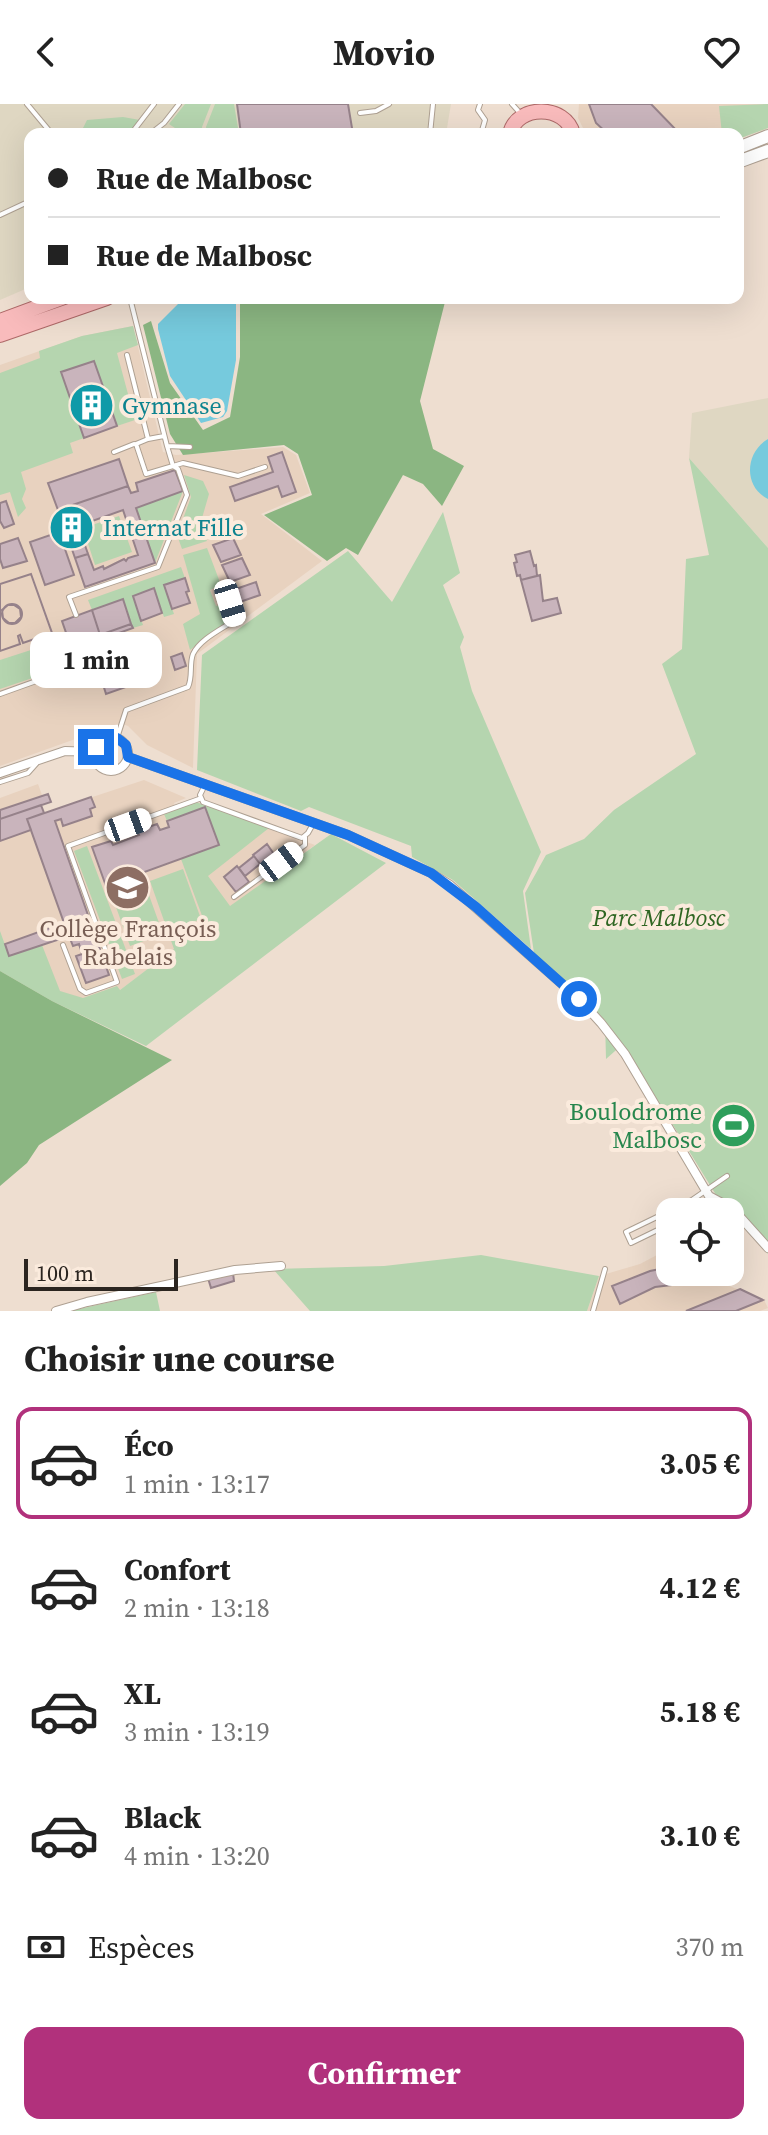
<!DOCTYPE html>
<html lang="fr">
<meta charset="utf-8">
<style>
:root{--surface:#fff;--page:#f2f2f2;--text:#222;--muted:#767676;--line:#e0e0e0;--accent:#b1317c}
body{margin:0;font-family:"Source Serif 4",serif;background:var(--page);color:var(--text);height:100vh;display:flex;flex-direction:column;font-size:30px;white-space:nowrap}
*{box-sizing:border-box;margin:0}
p{font-size:26px;color:var(--muted)}
.icon{flex:none;width:44px;height:44px;fill:none;stroke:currentColor;stroke-width:2;stroke-linecap:round;stroke-linejoin:round}
.map{position:relative;height:1207px;overflow:hidden}
.side{display:flex;flex-direction:column;background:var(--surface);flex:1}
.side>*{flex:none}
.top-card{position:absolute;left:24px;top:24px;width:720px;height:176px;border-radius:16px;box-shadow:0 8px 32px #0002;display:grid;align-content:center;height:176px;padding:0 24px;background:var(--surface)}
.buttons{position:absolute;left:656px;top:1094px;display:grid;gap:16px}
.buttons a{display:grid;place-items:center;width:88px;height:88px;border-radius:16px;background:var(--surface);box-shadow:0 8px 32px #0002;font-size:40px}
.scale{position:absolute;left:24px;bottom:20px;width:154px;box-sizing:border-box;padding-left:8px;border:4px solid #2b2520;border-top:0;font-size:22px;line-height:28px;white-space:nowrap;color:#2b2520;-webkit-text-stroke:6px #fbebdd;paint-order:stroke}
.end{position:absolute;width:36px;height:36px;margin:-18px;border:10px solid #1a73e8;background:#fff;box-shadow:0 0 0 4px #fff}
.from{border-radius:50%}
.bubble{position:absolute;height:56px;border-radius:16px;background:var(--surface);box-shadow:0 8px 32px #0002;font-size:26px;font-weight:700;line-height:56px;text-align:center}
.car{position:absolute;width:24px;height:48px;margin:-24px -12px;border-radius:10px;box-shadow:0 0 6px 2px #0007;background:linear-gradient(#fff 24%,#345 0 40%,#fff 0 76%,#345 0 86%,#fff 0)}
.top-card b{display:flex;align-items:center;gap:28px;height:76px;font-size:30px}
.top-card b+b{border-top:2px solid var(--line)}
.top-card i{width:20px;height:20px;background:var(--text)}
ul{padding:0;list-style:none}
li{display:flex;align-items:center;gap:24px;height:112px;margin:0 16px 12px;padding:0 8px;border:4px solid transparent;border-radius:16px}
li div{flex:1}
li b{display:block;font-size:30px}
li em{font-style:normal;font-weight:700}
li.on{border-color:var(--accent)}
li>.icon{width:72px;height:72px;stroke-width:1.5}
h2{padding:0 24px;font-size:36px;line-height:96px}
.pay{display:flex;align-items:center;gap:20px;height:88px;padding:0 24px;font-size:30px}
.pay p{margin-inline-start:auto}
.cta{display:flex;gap:16px;margin-top:auto;padding:16px 24px}
.cta a{flex:1;height:92px;border-radius:16px;background:var(--accent);color:#fff;font-size:32px;font-weight:700;line-height:92px;text-align:center}
header{display:flex;justify-content:space-between;align-items:center;height:104px;padding:0 24px;background:var(--surface);font-size:36px;font-weight:700}
.map>svg:first-child{display:block}
.built{fill:#e8d2bf}
.industrial{fill:#dfd7c2}
.green{fill:#b5d5af}
.forest{fill:#8bb682}
.water{fill:#76cadd}
.building{fill:#c9b4bc;stroke:#96828a;stroke-width:2;fill-rule:evenodd}
.lines{fill:none;stroke-linecap:round;stroke-linejoin:round}
.service-casing{stroke:#aea092;stroke-width:6}
.minor-casing{stroke:#aea092;stroke-width:10}
.secondary-casing{stroke:#aea092;stroke-width:14}
.primary-casing{stroke:#ae6968;stroke-width:16}
.service{stroke:#fff;stroke-width:4}
.minor{stroke:#fff;stroke-width:8}
.secondary{stroke:#fff;stroke-width:12}
.primary{stroke:#f9bbbc;stroke-width:14}
.route{stroke:#1a73e8;stroke-width:10}
.labels{text-anchor:middle;stroke-width:8;stroke-linejoin:round;paint-order:stroke}
.culture-label{font-size:24px;fill:#0d838f;stroke:#fbebdd;text-anchor:start}
.park-label{font-size:24px;font-style:italic;fill:#2f6623;stroke:#fbebdd}
.education-label{font-size:24px;fill:#785e54;stroke:#fbebdd}
.leisure-label{font-size:24px;fill:#27864d;stroke:#fbebdd;text-anchor:end}
</style>
<header><svg class="icon" aria-label="back" viewBox="0 0 24 24"><path d="M15 5l-7 7 7 7"/></svg>Movio<svg class="icon" aria-label="heart" viewBox="0 0 24 24"><path d="M12 20l-8-8c-3-5 5-10 8-4 3-6 11-1 8 4z"/></svg></header>
<div class="map">
<svg width="768" height="1207" viewBox="0 0 768 1207">
<rect width="100%" height="100%" fill="#eeded0"/>
<path class="built" d="M579,0H768V24L738,35V30H586L578,14Z
M133,222L163,348L176,351L283,343L296,351L310,389L261,410L322,457L197,550L193,664L147,641L128,622L120,619L0,662V261L82,232Z
M144,676L186,694L174,699L176,705L196,698L315,741L85,912L0,867V694L38,680L42,691L48,690L51,698L41,701L44,709Z
M670,1144V1168H721L717,1177L764,1196L768,1204L760,1207H587L599,1172L640,1160Z"/>
<path class="industrial" d="M0,0H451L446,30H30V183L0,196Z
M768,294V444L689,354L692,309Z"/>
<path class="green" d="M185,0H211L202,23L203,30H184L169,20Z
M215,0H234L239,30H207L206,23Z
M768,0V24L738,35V30H722L719,2Z
M123,13L140,16L127,30H80L87,16Z
M133,222L138,241L117,249L135,316L117,322L94,257L61,268L84,334L70,339L73,349L21,368L26,385L22,395L26,404L18,413L10,388L0,391V269L40,254L39,247L82,232Z
M689,354L768,444V1150L721,1099L623,940L606,955L605,916L534,849L525,789L546,751L584,735L614,706L696,650L662,560L682,545L686,455L709,451Z
M184,371L203,377L209,390L200,421L207,437L182,445L177,431L191,393Z
M183,387L155,459L136,404Z
M443,408L460,469L443,481L464,533L460,543L472,587L541,748L523,787L531,845L453,776L412,753L411,742L309,703L301,707L197,666L202,551L348,447L392,498Z
M119,412L132,448L95,461L83,424Z
M207,444L221,481L210,486L216,502L226,499L231,515L190,546L183,520L200,510L183,451Z
M181,463L185,474L164,481L174,510L164,513L154,485L133,492L143,521L133,524L123,496L92,506L88,496Z
M68,534L72,545L84,541L83,552L77,559L0,585V556Z
M196,698L269,724L208,772L230,802L331,730L386,759L146,942L52,897L0,867V827L9,852L42,841L60,887L83,894L117,882L120,886L174,845L169,831L204,817L181,755L205,704L167,717L164,710Z
M87,742L135,870L122,875L74,747Z
M183,765L201,815L168,828L150,777Z
M145,780L163,830L130,842L112,792Z
M481,1151L599,1172L587,1207H310L273,1165L384,1162Z
M156,1188L160,1207H70Z"/>
<path class="forest" d="M240,194H446L420,297L433,345L464,362L442,402L423,380L403,371L358,451L346,444L327,457L264,411L312,391L298,350L284,341L183,351L170,330L143,221L151,217L170,279L203,326L230,313L240,253Z
M0,867L52,897L172,956L39,1041L27,1059L0,1082Z"/>
<path class="water" d="M184,194H236V256L227,307L223,313L201,319L170,272L158,225V220Z
M768,335V395C743,383 745,348 768,335Z"/>
<path class="building" d="M237,0H348L353,30H241Z
M589,0H651L680,30H608L596,19Z
M94,257L117,322L84,334L61,268Z
M282,348L296,388L282,393L278,382L235,397L230,383L273,368L268,353Z
M119,355L128,382L58,406L48,379Z
M175,366L183,387L136,404L155,459L85,483L75,454L88,450L94,466L103,462L104,465L124,455L126,457L128,454L138,451L123,406L78,422L80,427L67,431L58,406L128,382L131,389L138,387L136,379Z
M6,397L14,420L4,424L0,417V399Z
M224,419L227,428L210,434L207,425Z
M80,427L88,450L75,454L67,431Z
M59,428L74,471L45,481L30,438Z
M18,434L27,457L3,464L0,455V440Z
M233,434L241,451L221,458L213,441Z
M530,447L534,462L536,461L537,472L521,476L520,471L517,472L514,459L517,458L515,451Z
M242,454L250,471L230,478L222,461Z
M31,470L52,529L23,539L20,531L18,532L20,540L0,547V480ZM8,501H14L20,505L21,513L15,519H9L3,514L2,506Z
M31,470L52,529L23,539L20,531L18,532L20,540L0,547V480Z
M540,471L543,497L557,494L561,509L532,517L521,476Z
M185,474L189,487L186,488L190,499L172,505L164,481Z
M256,478L260,491L240,498L236,485Z
M154,484L162,509L141,517L133,492Z
M123,495L131,520L100,531L92,506Z
M2 510a10 10 0 1 1 20 0a10 10 0 1 1-20 0Z
M92,506L100,531L131,520L133,524L72,546L62,517Z
M182,549L186,562L175,566L171,553Z
M148,561L152,574L136,579L132,566Z
M121,570L126,583L106,590L102,577Z
M48,690L51,698L0,715V706Z
M91,693L95,703L90,705L92,712L63,722L61,715L55,717L109,871L86,879L76,852L82,850L79,840L73,842L69,832L9,852L5,840L64,819L27,715Z
M41,701L44,709L27,715L31,726L0,737V715Z
M205,703L219,741L106,782L92,743L111,737L113,741L139,731L137,727L157,720L160,726L169,723L167,717Z
M267,740L278,756L265,766L253,751Z
M254,752L260,760L245,772L239,764Z
M237,762L249,778L236,788L224,773Z
M670,1163V1168H719L716,1175L698,1178L696,1174L688,1176V1179L655,1183L620,1200L612,1182L650,1167Z
M233,1169L234,1177L211,1184L208,1174Z
M740,1185L763,1196L736,1207H686Z"/>
<g class="lines">
<defs>
<path id="service" d="M27,0L52,30
M480,0L478,6L485,16L481,30
M512,0L520,9
M360,9L376,7L389,0
M131,30L154,0
M150,30L164,19L179,0
M430,30L433,0
M0,111L30,97
M130,194L167,342L190,343
M148,335L164,332
M167,342L173,362L183,359L238,372L265,363
M114,348L134,340
M76,511L69,493L158,463L187,391L178,365L173,362L146,370L136,340L148,335L127,251
M0,590L92,557L86,541
M117,634L126,606L188,583C193,573 189,560 193,550C200,535 222,525 235,516L225,483
M0,678L28,669L36,660
M205,681L200,691L203,698L302,734L308,729L313,720
M234,793L305,741V733
M63,841L80,885L86,889L117,878L68,742L199,695
M695,1108L704,1104L727,1105
M670,1120L631,1139L626,1128L692,1096L727,1072
M593,1207L605,1165"/>
<path id="minor" d="M94 650a17 17 0 1 1 34 0a17 17 0 1 1-34 0Z
M128,653L348,731L431,769L450,781L579,895L601,919L625,950L709,1092L733,1105L768,1144
M0,669L65,647L95,648
M56,1207L87,1198L235,1166L281,1162"/>
<path id="secondary" d="M738,44L768,32
M738,58L768,47"/>
<path id="primary" d="M510,30C516,0 566,0 573,30
M0,217L62,194
M0,231L107,194"/>
</defs>
<use href="#service" class="service-casing"/>
<use href="#minor" class="minor-casing"/>
<use href="#secondary" class="secondary-casing"/>
<use href="#primary" class="primary-casing"/>
<use href="#service" class="service"/>
<use href="#minor" class="minor"/>
<use href="#secondary" class="secondary"/>
<use href="#primary" class="primary"/>
</g>
<g class="lines">
<path class="route" d="M96,643L104,635L117,634L126,641L128,653L348,731L431,769L476,803L579,895"/>
</g>
<defs>
<symbol id="building-disc" viewBox="-11 -11 22 22"><circle r="9.5" fill="#0f9aa8" stroke="#fbebdd"/><path d="M-4-6H4V6H1V3H-1V6H-4ZM-2.5-4.3h1.7v1.8h-1.7ZM.8-4.3h1.7v1.8H.8ZM-2.5-1h1.7V.8h-1.7ZM.8-1h1.7V.8H.8Z" fill="#fff"/></symbol>
<symbol id="school-disc" viewBox="-11 -11 22 22"><circle r="9.5" fill="#8d6e63" stroke="#fbebdd"/><path d="M0-5L7-2L0 1L-7-2ZM-4 1L0 2.5L4 1V4Q0 6-4 4Z" fill="#fff"/></symbol>
<symbol id="stadium-disc" viewBox="-11 -11 22 22"><circle r="9.5" fill="#2e9e5b" stroke="#fbebdd"/><path d="M0-5a6.5 5 0 1 0 0 10a6.5 5 0 1 0 0-10ZM-3.5-1.8h7v3.6h-7Z" fill="#fff"/></symbol>
</defs>
<g fill-rule="evenodd">
<use href="#building-disc" x="66" y="276" width="51" height="51"/>
<use href="#building-disc" x="46" y="398" width="51" height="51"/>
<use href="#school-disc" x="102" y="758" width="51" height="51"/>
<use href="#stadium-disc" x="708" y="996" width="51" height="51"/>
</g>
<g class="labels">
<g class="culture-label">
<text x="122" y="310">Gymnase</text>
<text x="103" y="432">Internat Fille</text>
</g>
<g class="park-label">
<text x="659" y="822">Parc Malbosc</text>
</g>
<g class="education-label">
<text x="128" y="833">Collège François<tspan x="128" dy="28">Rabelais</tspan></text>
</g>
<g class="leisure-label">
<text x="702" y="1016">Boulodrome<tspan x="702" dy="28">Malbosc</tspan></text>
</g>
</g>
</svg>
<div class="buttons">
<a><svg class="icon" aria-label="locate" viewBox="0 0 24 24"><circle cx="12" cy="12" r="6"/><path d="M12 2v4M12 18v4M2 12h4M18 12h4"/></svg></a>
</div>
<div class="scale">100 m</div>
<i class="end from" style="left:579px;top:895px"></i>
<i class="end" style="left:96px;top:643px"></i>
<div class="bubble" style="left:30px;top:528px;width:132px">1 min</div>
<i class="car" style="left:230px;top:499px;rotate:163deg"></i>
<i class="car" style="left:128px;top:721px;rotate:70deg"></i>
<i class="car" style="left:281px;top:758px;rotate:53deg"></i>
<div class="top-card">
<b><i class="from"></i>Rue de Malbosc</b>
<b><i></i>Rue de Malbosc</b>
</div>
</div>
<section class="side">
<h2>Choisir une course</h2>
<ul>
<li class="on"><svg class="icon" aria-label="car" viewBox="0 0 24 24"><path d="M5 17H2v-5l4-1 3-4h7l3 4 3 1v5h-3M9 17h6M6 11h13"/><circle cx="7" cy="17" r="2"/><circle cx="17" cy="17" r="2"/></svg><div><b>Éco</b><p>1 min · 13:17</p></div><em>3.05 €</em></li>
<li><svg class="icon" aria-label="car" viewBox="0 0 24 24"><path d="M5 17H2v-5l4-1 3-4h7l3 4 3 1v5h-3M9 17h6M6 11h13"/><circle cx="7" cy="17" r="2"/><circle cx="17" cy="17" r="2"/></svg><div><b>Confort</b><p>2 min · 13:18</p></div><em>4.12 €</em></li>
<li><svg class="icon" aria-label="car" viewBox="0 0 24 24"><path d="M5 17H2v-5l4-1 3-4h7l3 4 3 1v5h-3M9 17h6M6 11h13"/><circle cx="7" cy="17" r="2"/><circle cx="17" cy="17" r="2"/></svg><div><b>XL</b><p>3 min · 13:19</p></div><em>5.18 €</em></li>
<li><svg class="icon" aria-label="car" viewBox="0 0 24 24"><path d="M5 17H2v-5l4-1 3-4h7l3 4 3 1v5h-3M9 17h6M6 11h13"/><circle cx="7" cy="17" r="2"/><circle cx="17" cy="17" r="2"/></svg><div><b>Black</b><p>4 min · 13:20</p></div><em>3.10 €</em></li>
</ul>
<div class="pay"><svg class="icon" aria-label="cash" viewBox="0 0 24 24"><path d="M3 7h18v10H3z"/><circle cx="12" cy="12" r="2"/></svg>Espèces<p>370 m</p></div>
<div class="cta"><a>Confirmer</a></div>
</section>
